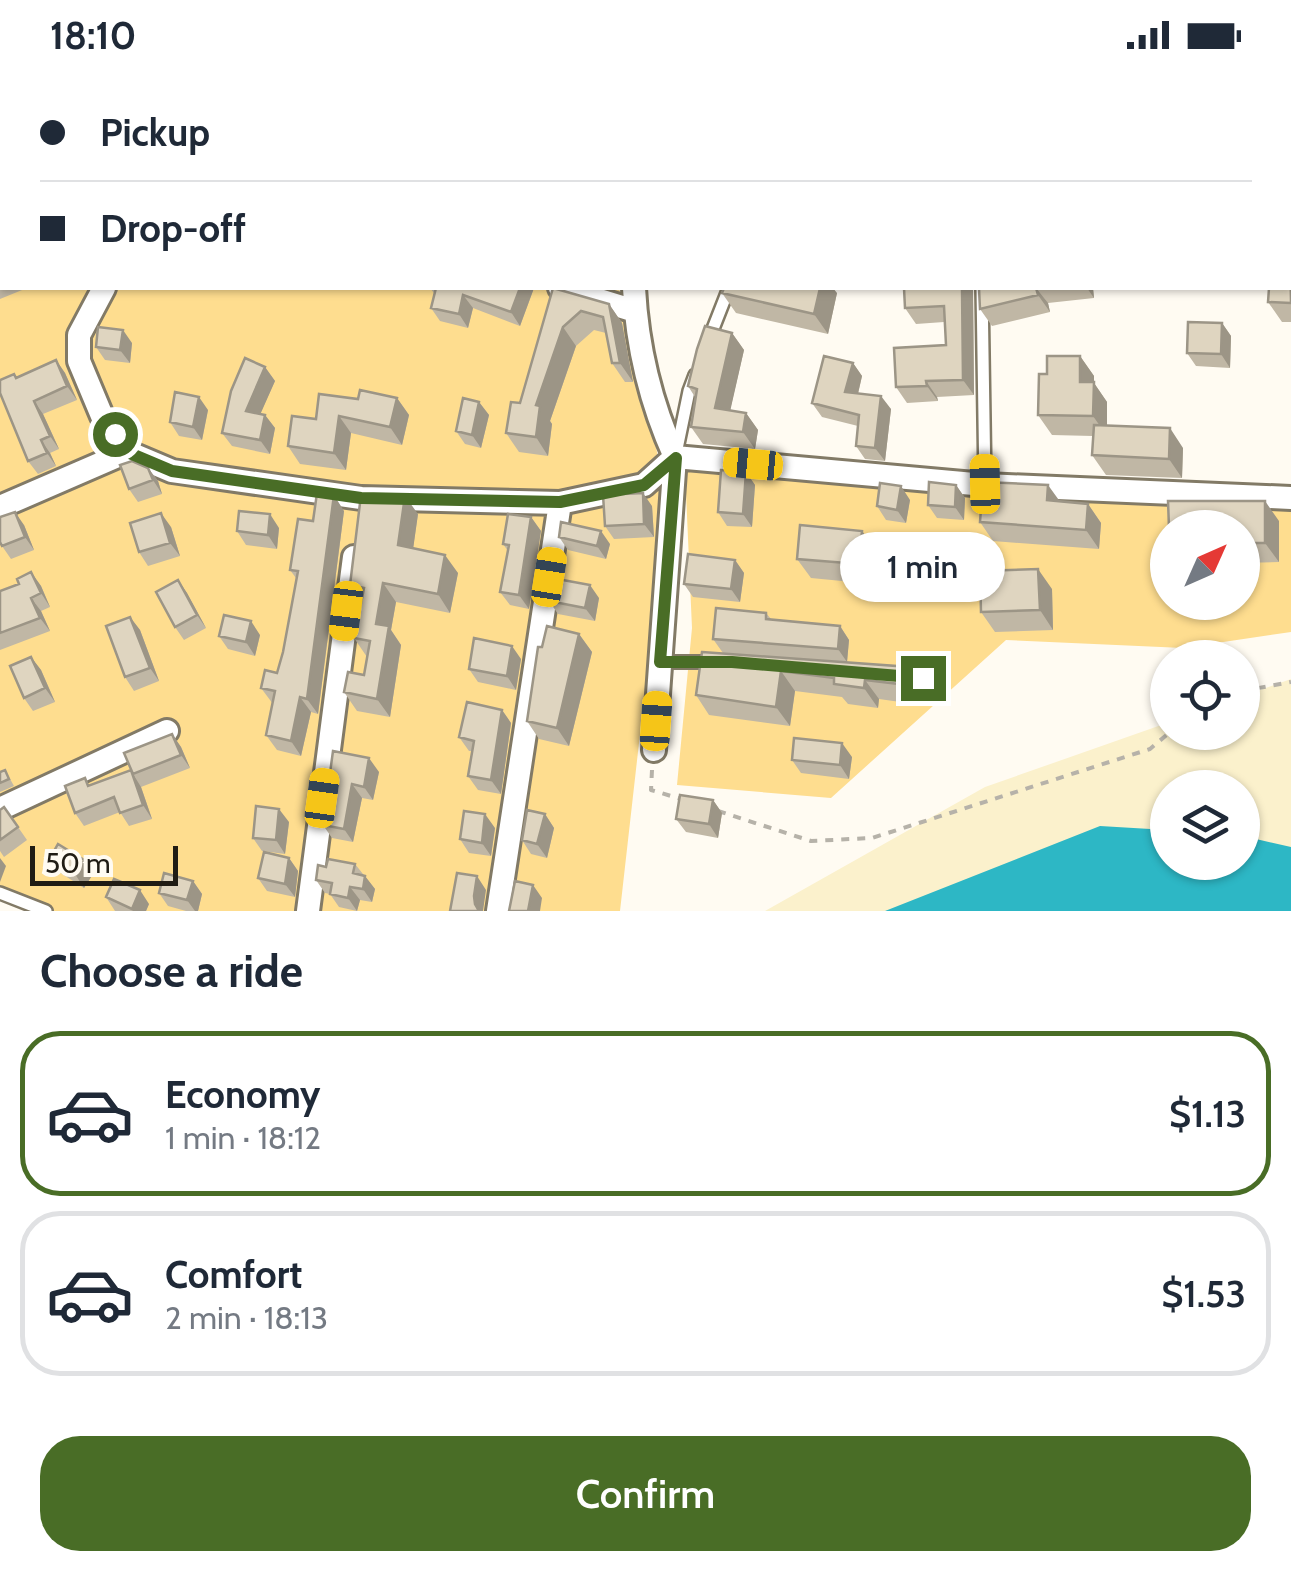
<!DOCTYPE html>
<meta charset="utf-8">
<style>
:root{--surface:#fff;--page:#f2f2f3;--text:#1f2937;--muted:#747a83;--line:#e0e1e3;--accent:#496d26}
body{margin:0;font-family:Cabin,sans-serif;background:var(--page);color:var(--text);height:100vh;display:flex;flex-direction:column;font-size:38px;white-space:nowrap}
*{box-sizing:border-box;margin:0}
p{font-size:32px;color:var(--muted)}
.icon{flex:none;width:55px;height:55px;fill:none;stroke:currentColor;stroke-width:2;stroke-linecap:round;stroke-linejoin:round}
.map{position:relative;height:841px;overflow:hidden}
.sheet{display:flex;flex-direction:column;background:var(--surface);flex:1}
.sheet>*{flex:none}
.top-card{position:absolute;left:0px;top:0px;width:1292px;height:220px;box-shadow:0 2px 8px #0004;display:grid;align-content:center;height:220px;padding:0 40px;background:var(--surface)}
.needle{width:65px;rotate:45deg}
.buttons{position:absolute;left:1150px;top:440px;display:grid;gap:20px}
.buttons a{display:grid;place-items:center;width:110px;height:110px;border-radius:50%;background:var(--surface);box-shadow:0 2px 8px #0004;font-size:50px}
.scale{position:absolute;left:30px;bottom:25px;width:148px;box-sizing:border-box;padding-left:10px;border:5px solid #201c14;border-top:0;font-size:28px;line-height:35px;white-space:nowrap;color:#201c14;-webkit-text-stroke:8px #fffbf2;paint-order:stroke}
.end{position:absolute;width:45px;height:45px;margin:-22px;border:12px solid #496d26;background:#fff;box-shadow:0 0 0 5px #fff}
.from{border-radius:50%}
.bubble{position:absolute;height:70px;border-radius:35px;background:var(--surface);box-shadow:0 2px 8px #0004;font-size:32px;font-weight:600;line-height:70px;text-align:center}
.car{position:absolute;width:30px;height:60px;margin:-30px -15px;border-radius:12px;box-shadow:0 0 8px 2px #0007;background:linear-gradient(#f5c518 24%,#345 0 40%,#f5c518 0 76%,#345 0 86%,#f5c518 0)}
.top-card b{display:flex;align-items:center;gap:35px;height:95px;font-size:38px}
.top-card b+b{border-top:2px solid var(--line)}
.top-card i{width:25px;height:25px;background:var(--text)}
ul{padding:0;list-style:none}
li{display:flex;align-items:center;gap:30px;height:165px;margin:0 20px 15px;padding:0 20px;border:5px solid var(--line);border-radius:40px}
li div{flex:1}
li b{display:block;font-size:38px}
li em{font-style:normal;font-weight:600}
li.current{border-color:var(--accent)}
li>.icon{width:90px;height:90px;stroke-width:1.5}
h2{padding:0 40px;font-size:45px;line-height:120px}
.cta{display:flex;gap:20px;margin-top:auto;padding:20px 40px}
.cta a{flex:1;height:115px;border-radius:40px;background:var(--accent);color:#fff;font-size:40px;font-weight:600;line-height:115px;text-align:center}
.status{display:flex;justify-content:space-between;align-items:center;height:70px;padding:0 50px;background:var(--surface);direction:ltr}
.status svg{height:28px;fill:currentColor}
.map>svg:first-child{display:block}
.green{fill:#fedd8f;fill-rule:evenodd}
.sand{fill:#fbf1cc;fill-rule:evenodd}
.water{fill:#2db7c5}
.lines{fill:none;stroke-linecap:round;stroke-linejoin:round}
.service-casing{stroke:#827a66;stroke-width:16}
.minor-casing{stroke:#827a66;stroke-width:28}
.path{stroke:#b6b2a9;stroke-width:4;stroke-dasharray:8 8;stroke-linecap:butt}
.service{stroke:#fff;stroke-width:11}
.minor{stroke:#fff;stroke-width:22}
.wall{fill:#c0b7a5}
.shaded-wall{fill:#9c9586}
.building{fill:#dfd5c0;stroke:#9c9586;stroke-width:2.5}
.route{stroke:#496d26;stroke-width:12}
</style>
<div class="status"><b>18:10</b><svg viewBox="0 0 49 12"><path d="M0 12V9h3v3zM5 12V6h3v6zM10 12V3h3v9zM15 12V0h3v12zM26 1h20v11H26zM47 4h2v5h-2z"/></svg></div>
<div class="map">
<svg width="1291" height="841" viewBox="0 0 1291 841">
<rect width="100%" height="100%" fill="#fffbf2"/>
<path class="green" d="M0,64H2V218H618L636,249L644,314L665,424L659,496L620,841H52L0,819Z
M685,401L1291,440V562L1183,578L1006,570L831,728L677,715L692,558ZM1168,458H1242V532H1168Z"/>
<path class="sand" d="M1291,609V841H765L985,717L1167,653L1168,662H1242L1243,626ZM1168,718H1242V792H1168Z"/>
<path class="water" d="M1100,756L1167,760L1168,792H1242L1243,766L1291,777V841H885Z"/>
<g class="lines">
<defs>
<path id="service" d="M152,2V0
M982,218L985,415
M709,269L729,218
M677,379L689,321L695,305
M660,592H716
M0,823L46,841"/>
<path id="minor" d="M625,0L626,2
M362,2L364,0
M0,55H2
M104,218L79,265V291L102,346L127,382L172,401L361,428L560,433L644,415L675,387L985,415L1291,428
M560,218L635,241
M634,218C637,276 651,334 675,387L654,680
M0,437L127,382
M0,739L167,661
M308,841L354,487
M498,841L560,433"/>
</defs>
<use href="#service" class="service-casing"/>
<use href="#minor" class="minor-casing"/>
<path class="path" d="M1242,621L1291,612
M652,700L651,720L681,729
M718,741L811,771L872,768L1150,679L1170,662"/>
<use href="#service" class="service"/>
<use href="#minor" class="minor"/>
</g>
<path class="wall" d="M2,179V218H27L0,229V181Z
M1291,180V252H1282L1268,232Z
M430,218H534L520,256L473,238L468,258L440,251L431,238L434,223Z
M553,218L609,234L622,253L633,312H625L612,293L606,263L594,260L576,276L550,351L552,354L548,386L519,382L506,363L520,333Z
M973,218L974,325L937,327L938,331L907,333L896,317L946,275L944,252L916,254L905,238Z
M979,218H1093L1094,228L1048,233L1050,242L992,256L980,239Z
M722,223H837L828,264L736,243Z
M1222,253L1231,266L1230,298L1196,296L1187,283Z
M732,263L744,280L730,340L746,343L758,360L755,379L703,374L691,357L695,327L688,316Z
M132,273L130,293L105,290L96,277Z
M1080,286L1094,306V313L1107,332V356L1183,378L1182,408L1106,405L1092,385L1093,366L1052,365L1038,345L1047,304Z
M56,290L65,303L77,330L43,344L59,379L50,383L56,396L38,404L28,391L17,307Z
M853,293L862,306L858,324L891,339L885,391L865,389L856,376L858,356L822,347L812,333Z
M265,297L275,311L260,344L265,345L275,358L270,384L232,376L222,363Z
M397,328L409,345L402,375L351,363L346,400L300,394L288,376L316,349L358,329Z
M479,332L489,345L481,378L465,374L456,361Z
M208,340L202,370L179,366L170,352Z
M148,398L158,411L162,424L138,432L129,419Z
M746,402L755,415L752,457L727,456L718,442Z
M956,415L965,428L964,450L937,448L928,435Z
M910,430L906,453L886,450L877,436Z
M1059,431L1088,434L1101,453L1099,479L993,471L980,452Z
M652,436L654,467L614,469L605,456Z
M344,441L318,644L311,642L301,686L277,680L266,665L273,634L261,618L277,603L283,582L296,508L290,500L313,451Z
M418,444L413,478L458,503L450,543L396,532L391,560L401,575L390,647L357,641L344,622L364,605L367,587L354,568L362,532L350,515Z
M531,447L541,461L529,539L510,535L500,522L508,481L503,474Z
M1279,451V492L1242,493V458Z
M24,455L34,480L11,489L2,476Z
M171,457L180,486L148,496L139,482Z
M279,458L277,479L246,475L237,461Z
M862,461L876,480L873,514L811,508L797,489Z
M559,467L610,474L606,489L568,480Z
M735,490L744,503L740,532L693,527L684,514Z
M31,502L41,516L50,537L41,541L50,561L0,580V521L19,514Z
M178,510L187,523L206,558L184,570L175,557Z
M1052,519L1053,560L995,562L981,542Z
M599,528L595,551L558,544L549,531Z
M766,543L771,549L840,556L849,570L847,592L723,583L713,569Z
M130,547L140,560L159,611L134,621L125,607Z
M579,564L592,582L569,676L539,669L527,651L542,577Z
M260,565L255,586L228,579L219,566Z
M702,582L924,617L922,635L879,629L878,638L848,634L842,627L795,621L790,656L709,645L696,625Z
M31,587L41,600L55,632L33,641L24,628Z
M521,589L516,620L478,612L469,599Z
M502,640L511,653L501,724L478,720L468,706L472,681H469L459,667Z
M172,664L181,677L190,698L141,717L152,749L129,756L120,742L84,756L75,743L85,708L89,715L131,701Z
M333,681L379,702L373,730L362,728L353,772L332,768L323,755Z
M852,687L849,709L801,703L792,690Z
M5,700L14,716L0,722V702Z
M713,730L722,743L718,768L686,762L676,749Z
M4,737L27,770L4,787L0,781V740Z
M545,744L554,758L547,788L531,784L522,770Z
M289,752L285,784L262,781L253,768Z
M495,758L491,786L469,783L460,769Z
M50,788L84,790L93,804L84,818L59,802Z
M289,788L298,801L295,827L267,821L258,808Z
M355,794L375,819L372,832L360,830L357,841L339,837L330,824L325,823L316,810L326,797Z
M193,811L202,824L198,841H186L168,836L159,823Z
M106,827L149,834L146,841H115Z"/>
<path class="shaded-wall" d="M535,0H549L548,2H535Z
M757,0H774V2H757Z
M0,127L2,137V148L0,145Z
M520,218H534L520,256L511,242Z
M820,218H833L837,223L828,264L814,244Z
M962,218H973L974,325L963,310Z
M1036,218L1048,233L1050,242L1038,225Z
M1087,218H1093L1094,228Z
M463,225L473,238L468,258L459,244Z
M609,234L622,253L633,312L620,293Z
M1222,253L1231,266L1230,298L1221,284Z
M563,257L576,276L550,351L552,354L548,386L536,367V335Z
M123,260L132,273L130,293L120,280Z
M732,263L744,280L727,355L715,338Z
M1080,286L1094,306V313L1107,332V366L1093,346L1080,312Z
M56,290L65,303L77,330L67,316Z
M853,293L862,306L855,336L845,322Z
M265,297L275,311L256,354L246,341Z
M926,311L937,327L938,331L927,316Z
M881,326L891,339L885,391L875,378Z
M199,327L208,340L202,370L193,357Z
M397,328L409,345L402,375L390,357Z
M34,331L43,344L59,379L50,366Z
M479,332L489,345L481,378L472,365Z
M746,343L758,360L755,379L743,362Z
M265,345L275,358L270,384L260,370Z
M339,346L351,363L346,400L334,383Z
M1170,358L1183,378L1182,408L1169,389Z
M41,370L50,383L56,396L47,383Z
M148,398L158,411L162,424L153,410Z
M746,402L755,415L752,457L743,444Z
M956,415L965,428L964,450L955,437Z
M1048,415L1061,433L1047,430Z
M901,416L910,430L906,453L897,440Z
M643,423L652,436L654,467L644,454Z
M334,425L344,441L318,644L307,629Z
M405,426L418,444L411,494L398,475Z
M1265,431L1279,451V492L1265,473Z
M1088,434L1101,453L1099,479L1086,460Z
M15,442L24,455L34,480L25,467Z
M161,443L171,457L180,486L170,473Z
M270,444L279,458L277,479L268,465Z
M531,447L541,461L529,539L519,525Z
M601,461L610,474L606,489L597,476Z
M862,461L876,480L873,514L859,494Z
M445,485L458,503L450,543L438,524Z
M735,490L744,503L740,532L731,519Z
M1038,499L1052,519L1053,560L1040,540Z
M31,502L41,516L50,537L41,523Z
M178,510L187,523L206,558L197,545Z
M383,513L396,532L391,560L401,575L390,647L377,629L376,554Z
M590,515L599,528L595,551L585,538Z
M31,528L41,541L50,561L40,548Z
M130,547L140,560L159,611L150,598Z
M251,551L260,565L255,586L246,572Z
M840,556L849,570L847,592L838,579Z
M579,564L592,582L569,676L557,658Z
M512,576L521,589L516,620L507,606Z
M31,587L41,600L55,632L45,618Z
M910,597L924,617L922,635L908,615Z
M781,601L795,621L790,656L776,637Z
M865,610L879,629L878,638L864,618Z
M300,627L311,642L301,686L291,671Z
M502,640L511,653L501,724L491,710Z
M172,664L181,677L190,698L181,685Z
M842,673L852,687L849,709L840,695Z
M369,688L379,702L373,730L364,717Z
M133,704L141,717L152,749L143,735Z
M352,714L362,728L353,772L344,759Z
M713,730L722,743L718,768L709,754Z
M279,739L289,752L285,784L276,770Z
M485,744L495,758L491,786L482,773Z
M545,744L554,758L547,788L537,774Z
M0,788L6,796L0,812Z
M289,788L298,801L295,827L285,814Z
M84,790L93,804L84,818L75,804Z
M365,806L375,819L372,832L363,819Z
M477,806L486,820L483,841H479L475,834L474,826Z
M193,811L202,824L198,841H195L187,830Z
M533,815L542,828L540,841H528Z
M350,817L360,830L357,841L348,828Z
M140,820L149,834L146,841H133L132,839Z"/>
<path class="building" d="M4,0H35V2H4Z
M369,0H408L410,2H366Z
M507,0H535V2H507Z
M709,0H757V2H708Z
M0,3H2V28L0,27Z
M2,179V211L0,212V181Z
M1290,180L1291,233L1268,232L1269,218H1290Z
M436,218H520L511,242L463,225L459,244L431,238Z
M553,218L609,234L620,293H612L603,247L581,241L563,257L536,335L540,336L536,367L506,363L511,332L520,333Z
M724,218H820L814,244L722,223Z
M904,218H962L963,310L926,311L927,316L896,317L894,278L946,275L944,236L905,238Z
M979,218H1036L1038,225L980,239Z
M1188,252L1222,253L1221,284L1187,283Z
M705,256L732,263L715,338L746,343L743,362L691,357L697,319L688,316L697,279Z
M98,257L123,260L120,280L96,277Z
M824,286L853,293L845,322L881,326L875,378L856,376L859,345L812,333Z
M1047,286H1080V312H1094L1093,346L1038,345L1039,304H1047Z
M245,288L265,297L246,341L265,345L260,370L222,363L231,321Z
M56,290L67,316L34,331L50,366L41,370L47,383L28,391L0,323V310L14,304L16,308Z
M360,320L397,328L390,357L339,346L334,383L288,376L292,346L316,349L319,324L358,329Z
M175,322L199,327L193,357L170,352Z
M463,328L479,332L472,365L456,361Z
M1094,355L1170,358L1169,389L1092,385Z
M132,391L148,398L153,410L129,419L120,395Z
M721,400L746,402L743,444L718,442Z
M929,412L956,415L955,437L928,435Z
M983,412L1048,415L1047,430L1088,434L1086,460L980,452Z
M880,413L901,416L897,440L877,436Z
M317,423L334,425L307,629L300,627L291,671L266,665L275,621L261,618L265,600L277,603L283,582L298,501L290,500L298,449L313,451Z
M643,423L644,454L605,456L603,425Z
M361,425L405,426L398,475L445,485L438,524L383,513L376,554L389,556L377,629L344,622L348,602L364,605L370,571L354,568L364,518L350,515Z
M1168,431H1265V473H1242V458H1169Z
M239,441L270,444L268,465L237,461Z
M15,442L25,467L2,476L0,472V447Z
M161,443L170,473L139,482L130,453Z
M508,444L531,447L519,525L500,522L509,475L503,474Z
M561,452L601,461L597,476L559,467Z
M800,455L862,461L859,494L797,489Z
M688,484L735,490L731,519L684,514Z
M1038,499L1040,540L981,542L980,501Z
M31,502L41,523L31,528L40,548L0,563V521L19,514L17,509Z
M552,508L590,515L585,538L549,531Z
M178,510L197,545L175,557L156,522Z
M716,538L766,543V549L840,556L838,579L713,569Z
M224,545L251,551L246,572L219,566Z
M130,547L150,598L125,607L106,556Z
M547,556L579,564L557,658L527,651L538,577H542Z
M474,568L512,576L507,606L469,599Z
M702,582L910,597L908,615L865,610L864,618L834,614V608L781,601L776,637L696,625Z
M31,587L45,618L24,628L10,596Z
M467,632L502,640L491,710L468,706L474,671L459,667Z
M172,664L181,685L133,704L124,683Z
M794,668L842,673L840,695L792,690Z
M333,681L369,688L364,717L352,714L344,759L323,755Z
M5,700L9,709L0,713V702Z
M131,700L143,735L120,743L114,727L75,743L65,716L85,708L88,716Z
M680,725L713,730L709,754L676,749Z
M256,736L279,739L276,770L253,768Z
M4,737L18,757L0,770V740Z
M527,740L545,744L537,774L522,770Z
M464,741L485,744L482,773L460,769Z
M58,774L84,790L75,804L50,788Z
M264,782L289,788L285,814L258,808Z
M328,789L355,794L353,803L365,806L363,819L350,817L348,828L330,824L332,813L316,810L318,795L326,797Z
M164,803L193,811L187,830L159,823Z
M457,803L477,806L474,826L475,834L479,841H450Z
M114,809L140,820L132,839L106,827Z
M515,811L533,815L528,841H509Z"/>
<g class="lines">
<path class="route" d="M115,364L127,382L172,401L361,428L560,432L644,415L676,388L660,592H732L923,608"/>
</g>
</svg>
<div class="buttons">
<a><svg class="needle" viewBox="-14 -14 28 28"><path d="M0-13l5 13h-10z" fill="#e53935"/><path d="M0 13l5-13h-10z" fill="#747a83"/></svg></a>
<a><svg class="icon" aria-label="locate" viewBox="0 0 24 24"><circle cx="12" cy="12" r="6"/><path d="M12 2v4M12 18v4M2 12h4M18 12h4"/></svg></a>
<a><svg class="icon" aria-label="layers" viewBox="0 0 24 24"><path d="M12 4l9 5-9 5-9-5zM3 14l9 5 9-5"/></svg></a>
</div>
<div class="scale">50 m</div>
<i class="end from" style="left:115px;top:364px"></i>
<i class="end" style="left:923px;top:608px"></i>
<div class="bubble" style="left:840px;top:462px;width:165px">1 min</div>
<i class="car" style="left:753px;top:394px;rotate:275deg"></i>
<i class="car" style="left:985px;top:414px;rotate:359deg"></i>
<i class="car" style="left:549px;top:507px;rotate:9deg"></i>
<i class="car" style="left:346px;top:541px;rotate:187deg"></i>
<i class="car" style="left:656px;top:651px;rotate:4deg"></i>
<i class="car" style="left:322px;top:728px;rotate:8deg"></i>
<div class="top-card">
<b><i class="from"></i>Pickup</b>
<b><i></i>Drop-off</b>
</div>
</div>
<section class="sheet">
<h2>Choose a ride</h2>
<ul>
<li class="current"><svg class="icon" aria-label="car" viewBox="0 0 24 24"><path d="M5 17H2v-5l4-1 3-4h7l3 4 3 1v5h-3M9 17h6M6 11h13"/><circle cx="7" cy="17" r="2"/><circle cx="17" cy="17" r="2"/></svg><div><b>Economy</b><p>1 min · 18:12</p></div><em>$1.13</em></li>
<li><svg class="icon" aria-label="car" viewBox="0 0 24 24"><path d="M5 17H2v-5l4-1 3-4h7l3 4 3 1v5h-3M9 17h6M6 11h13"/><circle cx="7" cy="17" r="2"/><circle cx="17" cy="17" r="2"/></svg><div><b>Comfort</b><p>2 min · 18:13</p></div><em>$1.53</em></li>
</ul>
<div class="cta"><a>Confirm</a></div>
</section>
